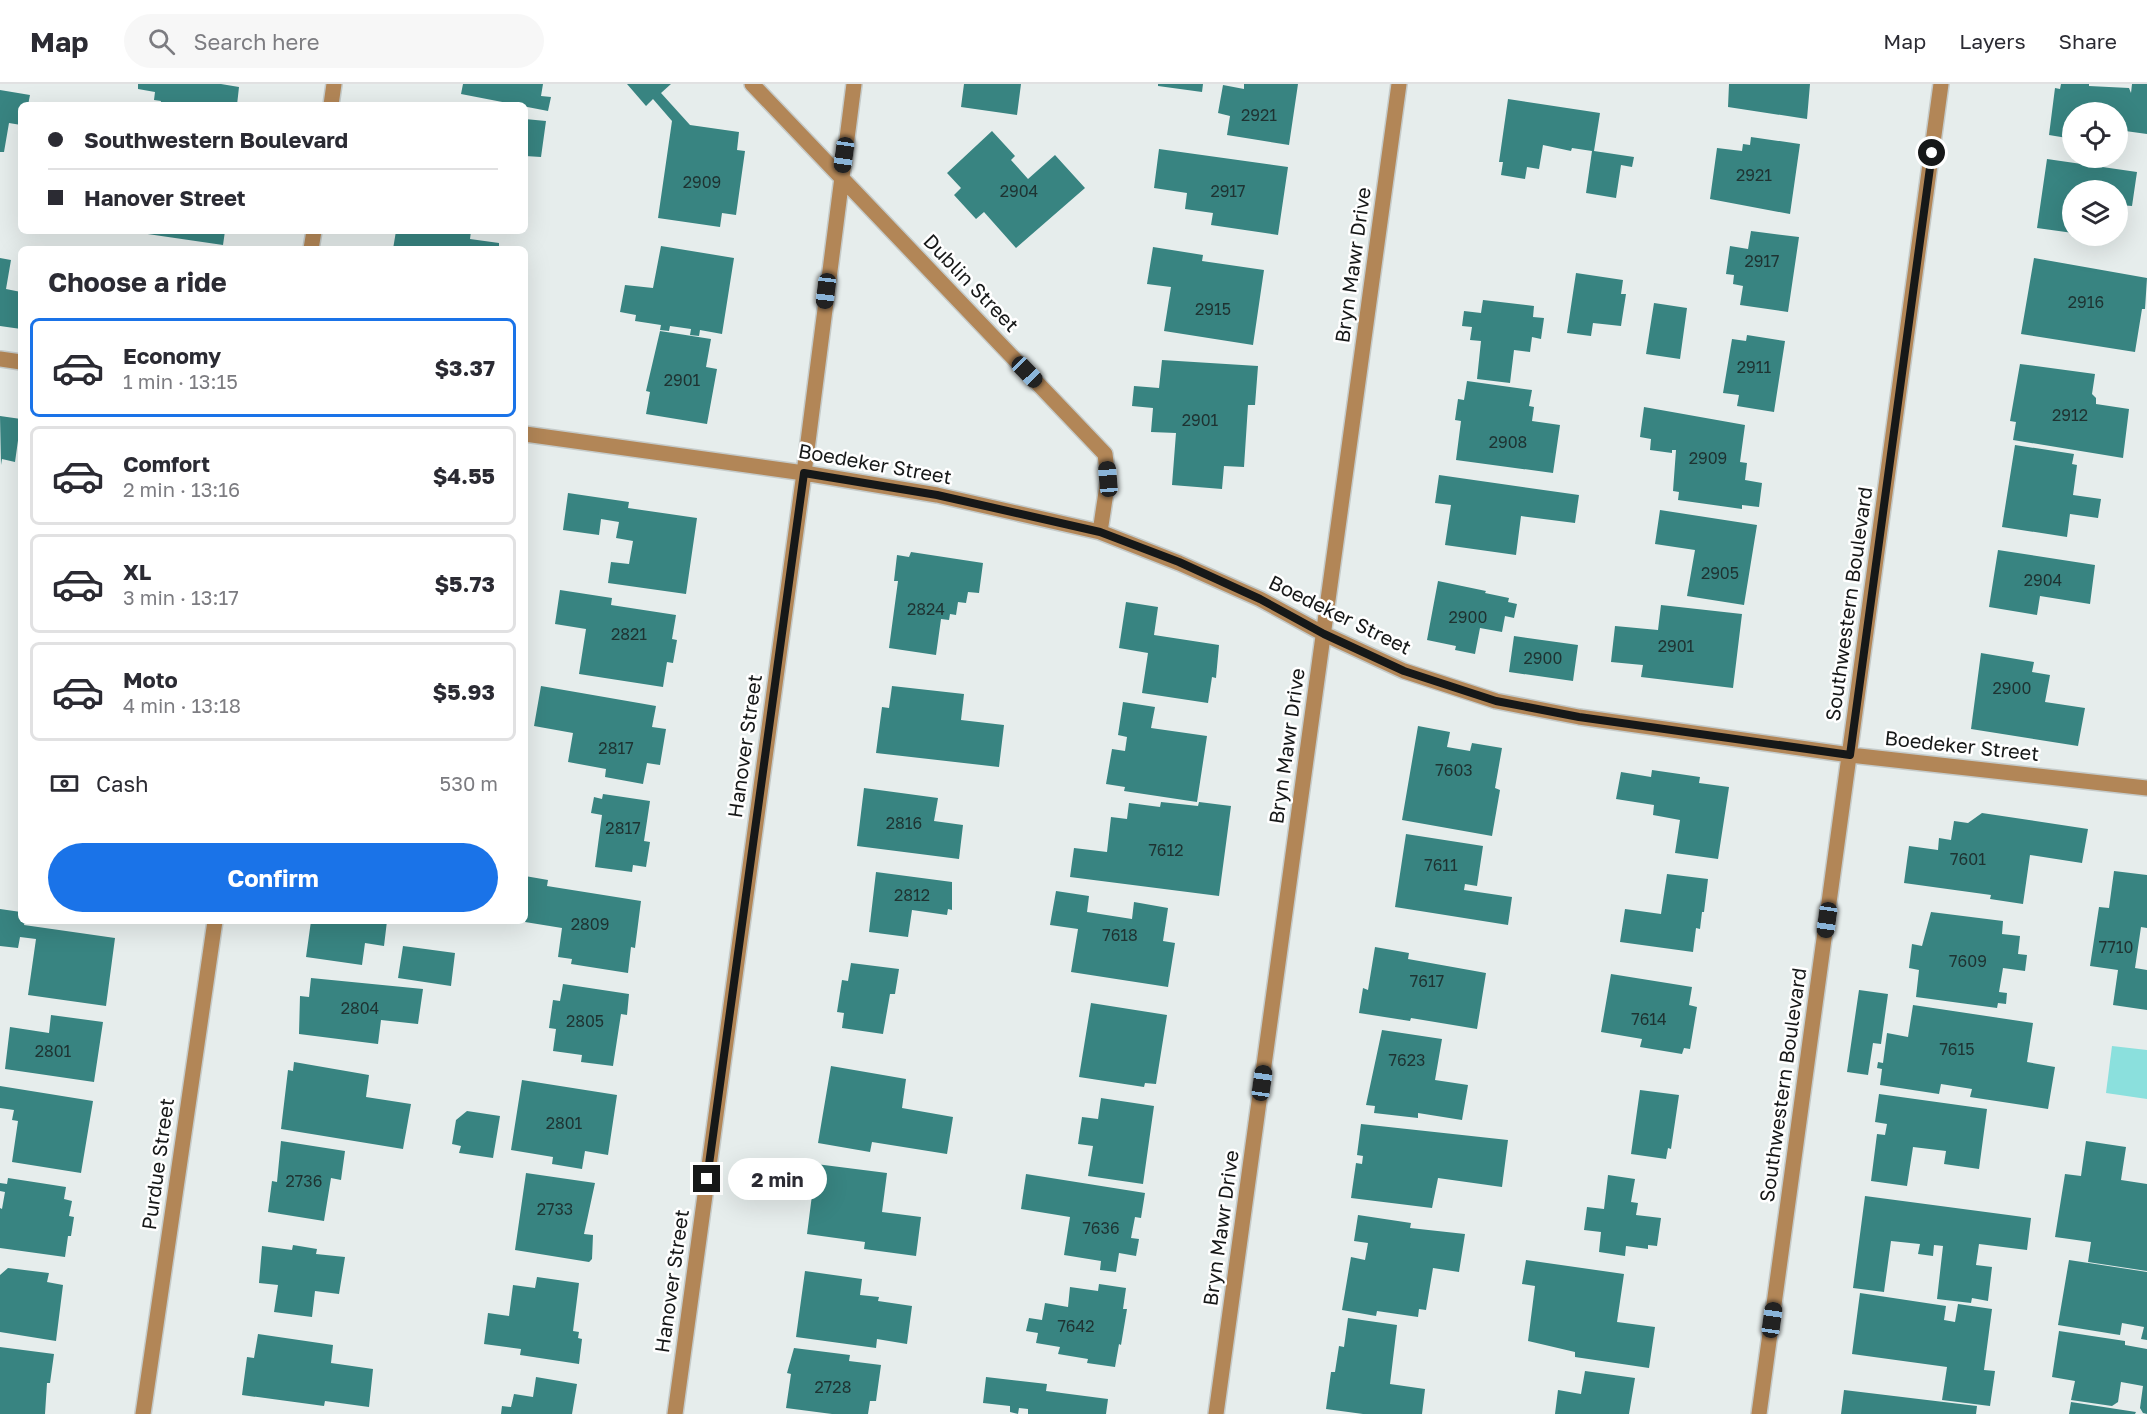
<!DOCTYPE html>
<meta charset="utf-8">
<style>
:root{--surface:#fff;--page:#f7f7f7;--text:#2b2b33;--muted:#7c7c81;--line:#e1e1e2;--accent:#1a73e8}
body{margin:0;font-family:"Golos Text",sans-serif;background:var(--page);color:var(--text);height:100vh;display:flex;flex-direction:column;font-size:22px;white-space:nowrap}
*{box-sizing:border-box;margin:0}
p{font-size:20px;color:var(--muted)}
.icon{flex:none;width:33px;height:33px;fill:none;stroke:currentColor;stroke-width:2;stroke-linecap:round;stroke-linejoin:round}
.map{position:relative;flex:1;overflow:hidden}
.details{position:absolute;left:18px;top:162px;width:510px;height:678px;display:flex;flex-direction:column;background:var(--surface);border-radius:9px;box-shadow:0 6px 24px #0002}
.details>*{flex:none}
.banner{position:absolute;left:18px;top:18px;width:510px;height:132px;border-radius:9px;box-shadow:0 6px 24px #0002;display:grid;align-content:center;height:132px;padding:0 30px;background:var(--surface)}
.buttons{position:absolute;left:2062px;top:18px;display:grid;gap:12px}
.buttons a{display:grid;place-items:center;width:66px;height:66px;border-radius:50%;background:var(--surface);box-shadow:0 6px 24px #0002;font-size:30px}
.end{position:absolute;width:27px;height:27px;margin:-14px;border:8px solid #161818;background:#fff;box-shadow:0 0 0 3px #fff}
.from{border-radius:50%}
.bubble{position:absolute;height:42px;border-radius:21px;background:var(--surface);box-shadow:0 6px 24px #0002;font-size:20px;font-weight:700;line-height:42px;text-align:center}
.car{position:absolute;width:18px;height:36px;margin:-18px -9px;border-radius:8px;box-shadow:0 0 4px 2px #0007;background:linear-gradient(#222 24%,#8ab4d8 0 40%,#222 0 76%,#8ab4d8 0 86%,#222 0)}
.banner b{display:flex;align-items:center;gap:21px;height:57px;font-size:22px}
.banner b+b{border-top:2px solid var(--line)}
.banner i{width:15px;height:15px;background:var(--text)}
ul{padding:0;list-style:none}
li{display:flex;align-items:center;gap:18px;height:99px;margin:0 12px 9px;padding:0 18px;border:3px solid var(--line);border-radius:9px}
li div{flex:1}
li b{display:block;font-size:22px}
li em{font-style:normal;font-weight:700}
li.current{border-color:var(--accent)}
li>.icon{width:54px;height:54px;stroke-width:1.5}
h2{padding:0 30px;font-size:27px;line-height:72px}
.pay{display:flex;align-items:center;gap:15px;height:66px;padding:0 30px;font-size:22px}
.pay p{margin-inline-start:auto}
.primary-button{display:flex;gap:12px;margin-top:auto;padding:12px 30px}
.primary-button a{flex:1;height:69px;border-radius:36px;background:var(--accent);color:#fff;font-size:24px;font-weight:700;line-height:69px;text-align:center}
header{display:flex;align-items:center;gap:36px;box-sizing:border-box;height:84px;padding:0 30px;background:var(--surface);border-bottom:2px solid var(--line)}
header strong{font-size:28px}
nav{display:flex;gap:33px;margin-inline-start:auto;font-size:21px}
.search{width:420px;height:54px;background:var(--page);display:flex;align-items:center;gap:15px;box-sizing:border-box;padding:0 21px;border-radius:33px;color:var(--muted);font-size:22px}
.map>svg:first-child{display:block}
.green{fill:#8be0dd}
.building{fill:#388481}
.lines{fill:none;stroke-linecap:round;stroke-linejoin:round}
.minor-casing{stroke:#c5cbca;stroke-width:18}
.minor{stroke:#b28657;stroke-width:15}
.route{stroke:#161818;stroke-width:8}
.labels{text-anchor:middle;stroke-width:5;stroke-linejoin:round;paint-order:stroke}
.number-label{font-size:16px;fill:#1e3332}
.street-label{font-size:20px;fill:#161818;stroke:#fff}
</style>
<header>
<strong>Map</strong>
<div class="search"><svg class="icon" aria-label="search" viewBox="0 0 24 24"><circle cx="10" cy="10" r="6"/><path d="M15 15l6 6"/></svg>Search here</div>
<nav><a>Map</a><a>Layers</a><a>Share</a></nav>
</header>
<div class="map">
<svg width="2147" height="1330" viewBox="0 0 2147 1330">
<rect width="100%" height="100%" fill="#e6edec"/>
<path class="green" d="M2112,962L2147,966V1015L2106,1009Z"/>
<path class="building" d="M138,0H221L239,3L237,21H160L161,17L154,16L155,8L138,5Z
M463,0H543L541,12L551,13L548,27L461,10Z
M627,0H671L661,9L690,41L739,48L737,66L745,67L736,131L722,129L720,143L658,134L672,37L653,15L646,22Z
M964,0H1021L1017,31L961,23Z
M1158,0H1203L1202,8L1158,2Z
M1244,0H1298L1289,61L1227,51L1230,32L1218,29L1223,1L1244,5Z
M1729,0H1810L1807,35L1728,23Z
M2061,0H2089V2L2129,4L2131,9L2132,0H2147V50L2118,46V28H2073V55L2049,51L2055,4L2060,5Z
M0,6L30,11L28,21H21V41L9,39L4,68H0Z
M1508,15L1600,29L1594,67L1634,73L1632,83L1621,81L1616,114L1586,109L1592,67L1572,64L1571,67L1543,61L1539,85L1527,83L1525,95L1501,91L1503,78H1499Z
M525,35L546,37L541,73L525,72Z
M992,47L1015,72L1011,76L1028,95L1055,71L1085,104L1016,164L984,128L976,135L954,111L961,104L947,89Z
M1751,53L1800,60L1790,130L1710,115L1717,64L1742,67L1743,60L1750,61Z
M1159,65L1288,83L1278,151L1211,141L1213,129L1185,125L1187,109L1154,104Z
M2047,75L2137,88L2132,122L2118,121V106H2073V149L2037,144Z
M127,147H225L223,161Z
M396,147H471L470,155L499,159V165H393Z
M1751,147L1799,153L1788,228L1740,221L1743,202L1733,200L1734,191L1726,190L1730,162L1748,165Z
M661,162L734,174L722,250L700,246L699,252L690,251L691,245L670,242L669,247L660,246L661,241L635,237L636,231L620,228L625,201L653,204Z
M1153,163L1203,171L1202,177L1264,186L1253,261L1164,247L1171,203L1147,200Z
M0,174L11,176L6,205L21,208V245L0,242Z
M2034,174L2147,194L2145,225H2142L2135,268L2021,250Z
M1576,189L1623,196L1621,210H1626L1621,242L1593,239L1591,252L1567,249Z
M1483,216L1534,222L1533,233L1544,234L1541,255L1532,253L1530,268L1514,266L1510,299L1477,295L1481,257L1470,256L1472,243L1462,242L1464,227L1481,229Z
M1654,219L1687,224L1680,275L1646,270Z
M660,247L711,255L706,283L717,285L707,340L646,330L650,308L646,307Z
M1747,251L1785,257L1774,328L1737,322L1739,311L1723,309L1732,255L1746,257Z
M1162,276L1258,282L1255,321H1248L1244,383L1224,382L1222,405L1172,401L1176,349L1151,348L1153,324L1132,322L1134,302L1159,304Z
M2020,280L2095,290L2092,310L2096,314V320L2129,325L2123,374L2013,356L2016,338L2010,337Z
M1467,297L1532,306L1529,322L1534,323L1532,337L1560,341L1553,389L1456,376L1461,337L1455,336L1458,315L1464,316Z
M1644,323L1745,341L1740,378L1747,379L1745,396L1762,399L1759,423L1742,421V425L1678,416L1679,408L1673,407L1676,366H1672V369L1650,366L1651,355L1640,353Z
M0,332L21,335L15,378L2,375L1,381Z
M2015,361L2074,370L2072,380L2077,381L2073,411L2101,415L2098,434L2070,430L2067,453L2002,443Z
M1439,391L1579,411L1575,439L1521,432L1516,471L1445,461L1451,421L1435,419Z
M568,409L629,418L628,424L697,434L686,510L608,499L611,478L629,480L633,457L616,454L619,438L601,435L599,451L563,446Z
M1660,426L1757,441L1744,521L1687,512L1695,466L1655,460Z
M1998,466L2095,481L2090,520L2040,512L2037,531L1989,523Z
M911,468L983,479L979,509L968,508L966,519L958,518L956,531L950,530L949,536L941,535L936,571L889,564L898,497H894L897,471L909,473Z
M1438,497L1486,507L1485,509L1509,514L1508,518L1517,520L1514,534L1505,532L1502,548L1480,544L1475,570L1455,566L1456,562L1427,556Z
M560,506L612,514L611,521L676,531L672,555L677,556L673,579L667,578L663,603L579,590L586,545L555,540Z
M1126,518L1158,523L1154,551L1219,561L1216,594L1212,593L1208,619L1142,609L1148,569L1119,564Z
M1661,521L1742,530L1733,604L1641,593L1643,581L1611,578L1615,542L1658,546Z
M1514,552L1578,561L1573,597L1509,588Z
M1981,569L2034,578L2032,588L2050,591L2045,618L2085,624L2078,662L1971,645Z
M541,602L656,622L652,643L666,645L660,681L647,679L643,700L605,693L606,685L568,678L573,649L534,642Z
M892,602L964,610L961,636L1004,641L999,683L876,669L882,623L889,624Z
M1123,618L1155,623L1151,644L1207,652L1197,718L1124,707L1125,703L1106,700L1112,665L1125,667L1127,653L1118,651Z
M1418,642L1450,648L1447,663L1470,667L1472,659L1502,664L1495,704L1500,706L1492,752L1402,736Z
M1652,686L1700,693L1699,699L1729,703L1718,775L1675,769L1680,736L1653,731L1654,721L1616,715L1621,688L1651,693Z
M864,704L938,714L934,737L963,741L959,775L857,762Z
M603,710L650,717L644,757L650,758L646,783L633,781L632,788L595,783L602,731L591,729L594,713L602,715Z
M1161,718L1198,722L1199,718L1231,722L1219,812L1070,793L1074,764L1107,768L1111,733L1127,735L1129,719L1160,723Z
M1982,729L2088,745L2082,779L2030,771L2023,820L1990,815L1991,811L1904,799L1909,762L1938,766L1939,754L1951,756L1954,737L1968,739Z
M1406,750L1483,762L1477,802L1465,800L1464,806L1512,813L1508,841L1395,823Z
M2114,787L2147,791V844L2141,843L2135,884L2147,886V926L2113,921L2118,886L2090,882L2099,823L2109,824Z
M876,788L952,798V826L948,825L947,831L912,826L908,853L869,848Z
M1667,790L1708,795L1704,828H1702L1700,845L1696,844L1693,868L1620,858L1625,825L1661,830Z
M525,792L548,796L547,802L641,817L635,864L631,863L628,889L571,880L572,875L558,873L562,844L525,838Z
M1056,807L1089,812L1087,828L1132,835L1134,818L1168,824L1163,857L1175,859L1168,903L1071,888L1078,845L1050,841Z
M0,825L21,828V837H25L24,841L115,854L106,922L28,911L36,855L20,853L18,864L0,862Z
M1931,828L2003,837L2002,850L2020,852L2018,870L2027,871L2025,887L2003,884L1999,908L2007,909L2006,920L1998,919L1997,924L1916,913L1919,886L1909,884L1912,860L1922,862Z
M311,837H387L384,862L365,859L362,881L306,873Z
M403,862L455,869L451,902L398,894Z
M1375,863L1409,869L1408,875L1486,889L1477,945L1411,934L1410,937L1359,929L1363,904L1368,906Z
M851,879L899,885L895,910H890L883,950L842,944L844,929L837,928L842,896L848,897Z
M1611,890L1692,903L1689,921L1697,923L1690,965L1684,964L1682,970L1640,963L1642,955L1601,948Z
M311,894L423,905L418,940L381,936L378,960L299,950L300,912L309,913Z
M563,900L629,910L627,931L621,930L613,982L581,978L582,971L553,967L556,945L549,944L553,916L560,917Z
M1859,906L1888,910L1881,960L1873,959L1868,991L1847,988Z
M1091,919L1167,931L1156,1000L1145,999L1144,1003L1079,993Z
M1913,921L2033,939L2027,978L2055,983L2048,1025L1970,1013L1972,1005L1941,1000L1939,1010L1880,1001L1882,985L1877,984L1878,978L1883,979L1887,949L1908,953Z
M51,931L103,938L94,998L5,985L10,943L49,949Z
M1382,946L1442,955L1435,996L1468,1001L1462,1036L1418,1029V1034L1374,1029L1375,1022L1366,1021Z
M294,978L369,991L366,1013L411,1020L403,1065L281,1045L288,986L293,987Z
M831,982L906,995L902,1024L953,1033L947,1070L872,1058L870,1068L818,1059Z
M522,996L617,1011L608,1071L585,1067L582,1085L552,1080L553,1073L511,1066Z
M0,1002L93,1017L81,1089L12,1078L18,1037L12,1036L14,1026L0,1024Z
M1640,1006L1679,1011L1671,1065L1668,1064L1666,1075L1631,1070Z
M1879,1010L1987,1025L1979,1085L1944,1080L1946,1067L1913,1063L1907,1102L1871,1097L1877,1050L1885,1051L1887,1040L1875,1038Z
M1101,1014L1154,1022L1143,1100L1088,1092L1093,1062L1078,1060L1082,1033L1098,1035Z
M467,1027L500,1032L493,1074L459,1069L461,1062L452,1060L456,1036Z
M1361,1040L1508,1056L1502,1103L1438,1094L1432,1124L1351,1114L1356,1079L1362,1080L1363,1072L1357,1071Z
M281,1057L345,1067L341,1096L331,1094L324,1137L268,1128L272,1097L277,1098Z
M2086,1057L2126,1063L2121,1096L2147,1100V1187L2088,1178L2091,1158L2055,1153L2065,1090L2081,1092Z
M816,1080L887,1089L882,1128L921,1133L916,1172L864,1165L865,1158L807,1150Z
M526,1089L595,1099L584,1150L593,1151L592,1175L589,1178L515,1166Z
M1026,1090L1145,1109L1141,1134L1135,1133L1131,1154L1139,1155L1136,1172L1119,1169L1116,1188L1100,1186L1101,1177L1064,1171L1070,1133L1021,1125Z
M1608,1091L1635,1095L1631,1118L1638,1119L1636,1131L1661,1134L1657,1162L1648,1161V1165L1626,1162L1625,1172L1599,1168L1601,1148L1584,1146L1587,1123L1604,1125Z
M8,1094L66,1103L64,1115L72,1117L69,1132L74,1133L71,1152H68L65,1173L0,1164V1124L2,1125L5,1108L0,1107V1099L7,1100Z
M1865,1112L2031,1134L2027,1166L1979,1160L1976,1181L1992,1183L1988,1217L1972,1214L1971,1219L1937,1215L1943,1162L1934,1161L1933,1172L1918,1170L1920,1160L1891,1157L1884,1208L1853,1204Z
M1358,1131L1411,1139L1410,1144L1465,1150L1459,1188L1433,1184L1426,1226L1419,1225L1418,1233L1377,1227L1376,1232L1342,1226L1351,1173L1365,1176L1368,1159L1354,1157Z
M293,1161L317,1165L316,1170L345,1173L339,1210L315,1207L312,1233L274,1228L278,1201L259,1199L262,1162L292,1166Z
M1526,1176L1624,1190L1617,1238L1655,1243L1649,1284L1575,1273V1268L1528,1257L1535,1202L1522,1200Z
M2069,1176L2147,1188V1256L2141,1255L2144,1243L2122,1239L2120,1251L2058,1241Z
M8,1184L49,1189L47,1198L63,1201L56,1257L0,1248V1191Z
M805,1187L862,1195L860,1211L879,1213L878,1217L912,1222L907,1260L877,1255L876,1264L796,1253Z
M537,1193L579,1199L573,1247L579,1248L578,1254L582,1255L579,1280L520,1271L521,1265L484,1260L488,1229L509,1232L513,1201L535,1204Z
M1099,1200L1126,1204L1123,1225H1127L1121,1261L1119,1260L1115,1283L1087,1279L1088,1275L1058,1270L1060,1263L1036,1259L1038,1249L1026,1247L1029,1234L1042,1236L1045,1219L1068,1223L1070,1203L1098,1207Z
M1860,1209L1946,1222L1944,1236L1955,1238L1958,1220L1992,1225L1984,1286L1995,1287L1990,1322L1942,1316L1947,1283L1852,1270Z
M1348,1234L1397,1241L1390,1300L1425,1305L1422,1330H1363L1326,1325L1331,1288H1335L1339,1262L1344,1263Z
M2059,1247L2125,1257V1261L2147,1265V1330L2143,1329L2140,1324L2143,1302L2121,1298L2118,1318L2112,1322L2071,1316L2075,1297L2052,1293Z
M258,1250L333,1261L331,1279L373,1285L369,1323L325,1317L324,1322L242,1311L247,1273L254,1274Z
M0,1263L54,1270L50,1299H47L45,1330H0Z
M794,1264L850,1271L849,1277L881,1281L876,1317H870L868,1330H832L786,1324L791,1290L787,1289Z
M1585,1287L1635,1294L1629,1330H1555L1558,1306L1581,1310Z
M536,1293L577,1300L572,1330H501L502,1322L511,1323L514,1310L533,1313Z
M986,1293L1047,1300L1046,1307L1108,1315L1106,1330H1028V1325L1019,1324L1018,1330L1010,1328V1322L983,1319Z
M1844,1306L1977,1322L1976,1330H1841Z
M2071,1318L2136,1328L2135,1330H2069Z"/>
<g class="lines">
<defs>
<path id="minor" d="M752,0L1105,370L1108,395L1100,448
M331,21L334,0
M311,165L314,147
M0,275L21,278
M525,350L804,389L937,411L1100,448L1179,479L1260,515L1324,550L1404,587L1496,617L1579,633L1850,671L2147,704
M143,1330L215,837
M675,1330L804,389L854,0
M1216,1330L1399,0
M1759,1330L1941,0"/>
</defs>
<use href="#minor" class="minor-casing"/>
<use href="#minor" class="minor"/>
</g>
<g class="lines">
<path class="route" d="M707,1095L804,389L937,411L1100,448L1179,478L1260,515L1324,550L1404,587L1496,617L1579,633L1850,671L1932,69"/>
</g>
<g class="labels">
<g class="number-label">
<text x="1259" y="37">2921</text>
<text x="1754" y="97">2921</text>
<text x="702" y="104">2909</text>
<text x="1019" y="113">2904</text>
<text x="1228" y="113">2917</text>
<text x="1762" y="183">2917</text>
<text x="2086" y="224">2916</text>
<text x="1213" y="231">2915</text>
<text x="1754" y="289">2911</text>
<text x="682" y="302">2901</text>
<text x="2070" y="337">2912</text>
<text x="1200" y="342">2901</text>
<text x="1508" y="364">2908</text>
<text x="1708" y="380">2909</text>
<text x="1720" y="495">2905</text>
<text x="2043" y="502">2904</text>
<text x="926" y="531">2824</text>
<text x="1468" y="539">2900</text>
<text x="629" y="556">2821</text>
<text x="1676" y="568">2901</text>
<text x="1543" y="580">2900</text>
<text x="2012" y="610">2900</text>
<text x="616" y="670">2817</text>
<text x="1454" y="692">7603</text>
<text x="904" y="745">2816</text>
<text x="623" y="750">2817</text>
<text x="1166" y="772">7612</text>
<text x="1968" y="781">7601</text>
<text x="1441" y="787">7611</text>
<text x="912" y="817">2812</text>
<text x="590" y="846">2809</text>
<text x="1120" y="857">7618</text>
<text x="2116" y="869">7710</text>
<text x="1968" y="883">7609</text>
<text x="1427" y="903">7617</text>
<text x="360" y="930">2804</text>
<text x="1649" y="941">7614</text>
<text x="585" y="943">2805</text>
<text x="1957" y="971">7615</text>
<text x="53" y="973">2801</text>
<text x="1407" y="982">7623</text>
<text x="564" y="1045">2801</text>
<text x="304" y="1103">2736</text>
<text x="555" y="1131">2733</text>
<text x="1101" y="1150">7636</text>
<text x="1076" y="1248">7642</text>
<text x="833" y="1309">2728</text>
</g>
<g class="street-label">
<text transform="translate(1353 181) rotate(-82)" y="7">Bryn Mawr Drive</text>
<text transform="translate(971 199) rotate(46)" y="7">Dublin Street</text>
<text transform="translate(875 380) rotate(10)" y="7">Boedeker Street</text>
<text transform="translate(1849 520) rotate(-82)" y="7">Southwestern Boulevard</text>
<text transform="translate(1340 531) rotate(26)" y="7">Boedeker Street</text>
<text transform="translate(745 662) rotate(-82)" y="7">Hanover Street</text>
<text transform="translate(1287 662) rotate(-82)" y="7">Bryn Mawr Drive</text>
<text transform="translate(1962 662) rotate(6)" y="7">Boedeker Street</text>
<text transform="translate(1783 1001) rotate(-82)" y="7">Southwestern Boulevard</text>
<text transform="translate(158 1080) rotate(-82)" y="7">Purdue Street</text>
<text transform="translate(1221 1144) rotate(-82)" y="7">Bryn Mawr Drive</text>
<text transform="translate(672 1197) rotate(-82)" y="7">Hanover Street</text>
</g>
</g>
</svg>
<div class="buttons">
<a><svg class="icon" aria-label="locate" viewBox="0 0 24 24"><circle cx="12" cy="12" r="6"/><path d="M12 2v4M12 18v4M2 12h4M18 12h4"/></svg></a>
<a><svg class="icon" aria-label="layers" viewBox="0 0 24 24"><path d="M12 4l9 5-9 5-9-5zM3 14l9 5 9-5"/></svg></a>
</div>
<i class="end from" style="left:1932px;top:69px"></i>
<i class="end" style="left:707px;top:1095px"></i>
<div class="bubble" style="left:728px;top:1074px;width:99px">2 min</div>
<i class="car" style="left:844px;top:71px;rotate:188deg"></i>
<i class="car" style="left:826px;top:207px;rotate:187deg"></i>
<i class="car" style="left:1027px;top:288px;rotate:136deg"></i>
<i class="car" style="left:1108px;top:395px;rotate:355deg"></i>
<i class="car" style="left:1827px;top:836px;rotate:188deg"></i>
<i class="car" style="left:1262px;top:999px;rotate:8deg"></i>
<i class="car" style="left:1772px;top:1236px;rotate:8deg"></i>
<div class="banner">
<b><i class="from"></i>Southwestern Boulevard</b>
<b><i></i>Hanover Street</b>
</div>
<section class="details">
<h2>Choose a ride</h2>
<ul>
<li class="current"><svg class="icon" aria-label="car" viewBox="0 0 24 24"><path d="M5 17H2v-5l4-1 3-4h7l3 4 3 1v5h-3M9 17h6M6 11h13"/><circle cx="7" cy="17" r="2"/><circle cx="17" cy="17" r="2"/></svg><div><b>Economy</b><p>1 min · 13:15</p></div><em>$3.37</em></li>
<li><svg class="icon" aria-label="car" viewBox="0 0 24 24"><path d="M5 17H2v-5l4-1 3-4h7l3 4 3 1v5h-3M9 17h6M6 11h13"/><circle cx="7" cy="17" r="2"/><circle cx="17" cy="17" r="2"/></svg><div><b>Comfort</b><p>2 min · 13:16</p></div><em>$4.55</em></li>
<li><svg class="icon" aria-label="car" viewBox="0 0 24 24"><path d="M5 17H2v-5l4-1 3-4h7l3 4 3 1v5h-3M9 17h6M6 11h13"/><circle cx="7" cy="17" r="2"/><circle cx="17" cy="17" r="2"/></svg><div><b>XL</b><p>3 min · 13:17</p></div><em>$5.73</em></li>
<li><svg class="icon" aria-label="car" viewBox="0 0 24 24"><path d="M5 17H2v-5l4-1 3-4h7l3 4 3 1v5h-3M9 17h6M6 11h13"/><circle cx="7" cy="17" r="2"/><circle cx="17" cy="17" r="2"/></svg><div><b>Moto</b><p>4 min · 13:18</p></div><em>$5.93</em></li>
</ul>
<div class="pay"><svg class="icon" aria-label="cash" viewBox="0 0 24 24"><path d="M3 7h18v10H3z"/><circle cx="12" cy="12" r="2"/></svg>Cash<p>530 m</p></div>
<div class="primary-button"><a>Confirm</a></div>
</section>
</div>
